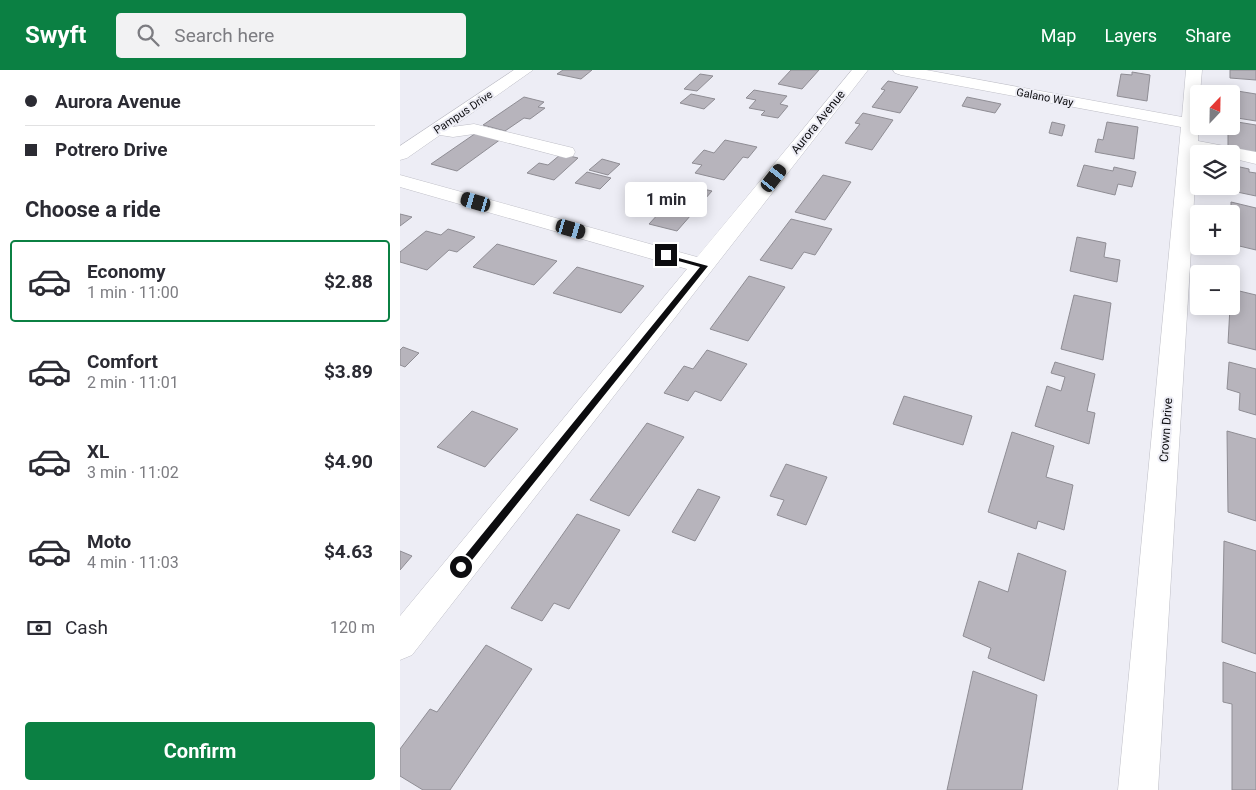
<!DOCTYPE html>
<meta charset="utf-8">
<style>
:root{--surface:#fff;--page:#f2f2f3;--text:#2b2b33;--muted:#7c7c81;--line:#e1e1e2;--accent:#0b8043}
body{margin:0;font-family:Roboto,sans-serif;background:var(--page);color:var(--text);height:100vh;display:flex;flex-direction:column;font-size:19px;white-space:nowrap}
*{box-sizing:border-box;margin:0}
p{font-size:16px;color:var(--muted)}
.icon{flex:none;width:28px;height:28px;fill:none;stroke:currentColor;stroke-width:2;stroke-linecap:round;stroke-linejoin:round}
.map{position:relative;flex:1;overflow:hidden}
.details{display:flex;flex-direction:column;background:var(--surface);width:400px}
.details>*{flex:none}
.guide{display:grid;align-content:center;height:110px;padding:0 25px;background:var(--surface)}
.needle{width:32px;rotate:22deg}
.controls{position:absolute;left:790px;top:15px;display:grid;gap:10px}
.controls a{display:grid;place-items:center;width:50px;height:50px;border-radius:5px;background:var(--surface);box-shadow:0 2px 12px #0003;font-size:25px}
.end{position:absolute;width:22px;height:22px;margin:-11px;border:6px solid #0c0c0f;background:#fff;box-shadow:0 0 0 2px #fff}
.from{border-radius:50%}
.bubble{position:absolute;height:35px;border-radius:5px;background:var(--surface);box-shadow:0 2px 12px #0003;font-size:16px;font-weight:700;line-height:35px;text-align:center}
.car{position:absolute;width:15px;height:30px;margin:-15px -8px;border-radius:6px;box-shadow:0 0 4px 1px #0007;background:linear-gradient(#222 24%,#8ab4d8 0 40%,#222 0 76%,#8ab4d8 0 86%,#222 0)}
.guide b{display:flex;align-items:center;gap:18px;height:48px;font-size:19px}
.guide b+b{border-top:1px solid var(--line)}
.guide i{width:12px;height:12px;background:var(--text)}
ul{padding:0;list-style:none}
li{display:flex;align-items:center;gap:15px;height:82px;margin:0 10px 8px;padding:0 15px;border:2px solid transparent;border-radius:5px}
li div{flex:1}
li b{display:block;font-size:19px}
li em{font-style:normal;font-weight:700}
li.active{border-color:var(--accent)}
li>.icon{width:45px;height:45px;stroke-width:1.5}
h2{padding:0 25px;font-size:22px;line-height:60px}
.pay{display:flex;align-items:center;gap:12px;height:55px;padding:0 25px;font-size:19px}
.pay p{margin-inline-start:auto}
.button{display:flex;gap:10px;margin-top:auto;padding:10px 25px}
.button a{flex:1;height:58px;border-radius:5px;background:var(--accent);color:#fff;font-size:20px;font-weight:700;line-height:58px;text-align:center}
header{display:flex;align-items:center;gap:30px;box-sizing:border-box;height:70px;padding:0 25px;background:var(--accent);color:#fff}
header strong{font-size:24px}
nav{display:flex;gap:28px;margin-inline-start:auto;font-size:18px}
.search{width:350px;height:45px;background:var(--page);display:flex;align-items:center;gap:12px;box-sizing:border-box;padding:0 18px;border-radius:5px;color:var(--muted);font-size:19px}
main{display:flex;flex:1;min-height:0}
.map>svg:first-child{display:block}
.building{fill:#b7b4bc;stroke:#8f8d94}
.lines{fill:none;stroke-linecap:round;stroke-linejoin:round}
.minor-casing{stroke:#bfbfc7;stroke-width:1}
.minor{fill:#fff;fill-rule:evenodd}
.route{fill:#0c0c0f}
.labels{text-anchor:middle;stroke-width:4;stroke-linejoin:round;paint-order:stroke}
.far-street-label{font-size:11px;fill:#0c0c0f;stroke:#ededf5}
.street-label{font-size:12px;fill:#0c0c0f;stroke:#ededf5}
</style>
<header>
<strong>Swyft</strong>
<div class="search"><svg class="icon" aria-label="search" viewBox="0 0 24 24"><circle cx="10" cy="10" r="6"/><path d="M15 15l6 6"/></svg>Search here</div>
<nav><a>Map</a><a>Layers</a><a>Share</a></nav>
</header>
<main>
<section class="details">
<div class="guide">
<b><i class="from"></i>Aurora Avenue</b>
<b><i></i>Potrero Drive</b>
</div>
<h2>Choose a ride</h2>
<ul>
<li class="active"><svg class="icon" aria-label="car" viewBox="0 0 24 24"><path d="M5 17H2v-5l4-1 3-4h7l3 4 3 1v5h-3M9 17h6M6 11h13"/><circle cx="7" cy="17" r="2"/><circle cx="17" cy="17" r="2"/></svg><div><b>Economy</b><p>1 min · 11:00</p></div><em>$2.88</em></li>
<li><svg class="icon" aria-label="car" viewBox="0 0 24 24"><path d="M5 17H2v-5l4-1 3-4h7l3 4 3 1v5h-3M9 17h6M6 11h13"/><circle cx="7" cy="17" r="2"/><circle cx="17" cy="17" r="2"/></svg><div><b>Comfort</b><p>2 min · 11:01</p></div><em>$3.89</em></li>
<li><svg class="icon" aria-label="car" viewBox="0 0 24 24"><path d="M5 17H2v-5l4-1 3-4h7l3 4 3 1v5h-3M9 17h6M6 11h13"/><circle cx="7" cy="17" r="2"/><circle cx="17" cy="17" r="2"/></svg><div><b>XL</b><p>3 min · 11:02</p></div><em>$4.90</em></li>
<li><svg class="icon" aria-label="car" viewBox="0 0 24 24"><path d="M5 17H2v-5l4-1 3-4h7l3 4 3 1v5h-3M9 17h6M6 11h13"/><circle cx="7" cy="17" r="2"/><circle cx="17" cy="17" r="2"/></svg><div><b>Moto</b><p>4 min · 11:03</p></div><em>$4.63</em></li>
</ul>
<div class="pay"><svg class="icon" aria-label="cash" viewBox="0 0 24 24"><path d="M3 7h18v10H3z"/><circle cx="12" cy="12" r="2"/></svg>Cash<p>120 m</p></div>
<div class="button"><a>Confirm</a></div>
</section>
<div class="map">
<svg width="856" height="720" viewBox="0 0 856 720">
<rect width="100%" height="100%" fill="#ededf5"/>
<path class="building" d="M163,0H192L181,9L157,4Z
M391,0H419L402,19L378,14Z
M830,0H856V10L830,8Z
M732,2L750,5L747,31L717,26L721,4L732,5Z
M300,4L313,6L297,21L284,19Z
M488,11L518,17L500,43L472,37L485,20L481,19Z
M354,20L387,26L380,34L388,36L378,48L361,45L365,41L349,38L356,30L346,28Z
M831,20L856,24V51L831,47Z
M291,24L315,29L304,39L280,33Z
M124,27L144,32L138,37L145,38L130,49L124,48L105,61L83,55Z
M567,27L601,34L595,43L562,36Z
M463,43L493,50L472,80L445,73L460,54L455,53Z
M831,51L856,55V85L828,80V56H831Z
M652,52L665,55L662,66L649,63Z
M707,52L738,57L734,89L695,82L698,69L703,70Z
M76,63L101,69L57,101L31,94Z
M325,70L357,77L348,88L343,87L324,110L295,103L302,95L292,93L304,80L314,83Z
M161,84L178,88L154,110L127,103L139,93L148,95Z
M202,89L220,94L208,105L189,100Z
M684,95L713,101L714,97L736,102L732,117L718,114L715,125L677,116Z
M831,95L849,99V102L856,103V126L837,122V114L831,113Z
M187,102L211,108L200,119L175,113Z
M423,105L451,112L425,150L395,142Z
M285,115L312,121L277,161L249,154Z
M831,132L856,138V180L831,174Z
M0,144L12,147L0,156Z
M391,149L432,159L415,185L404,182L392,199L360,190Z
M48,159L75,167L57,182L49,180L27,200L0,192V182L26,161L41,165Z
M677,167L706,173L704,187L720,190L717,212L670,201Z
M97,174L157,191L134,215L73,197Z
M177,197L244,216L221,243L153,223Z
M349,206L385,217L348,271L310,259Z
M831,219L856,225V280L828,273Z
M674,225L711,233L703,290L661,279Z
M3,277L19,283L5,297L0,295V280Z
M307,280L347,294L321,331L295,321L288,331L264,323L284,296L293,299Z
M655,292L695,304L687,341L695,343L689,374L635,356L647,316L661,321L665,307L651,303Z
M829,292L856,299V345L839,340L840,323L827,319Z
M504,326L572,346L563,375L493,354Z
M72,341L118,359L85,397L37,377Z
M247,353L284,367L229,446L190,430Z
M827,361L856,369V451L828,442Z
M612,362L654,376L646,407L673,415L664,460L638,451L636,459L588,442Z
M386,394L427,407L406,455L377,445L384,430L370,426Z
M298,419L320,427L295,471L272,462Z
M177,444L220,460L169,539L154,533L142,551L111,538Z
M824,471L856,481V584L822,572Z
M0,481L12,486L0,500Z
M618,483L666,501L644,611L588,588L591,578L563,566L579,511L608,522Z
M86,575L132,599L50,720H23L0,706V679L30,639L37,642Z
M823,592L856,603V720H832V634L823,632Z
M573,601L637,625L622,720H547Z"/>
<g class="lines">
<defs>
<path id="minor" d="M114,0H133L52,57L74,54L173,78L175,82L173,86L166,88L74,64L53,67L40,65L7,88L0,90V76Z
M452,0H468L12,585L0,590V546L287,199L0,117V105L297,187Z
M493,0H526L782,47L786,0H802L800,24H799L798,71L856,82V94L831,88V84H809L797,81L758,720H718L781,57L501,5L495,3Z"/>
</defs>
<use href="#minor" class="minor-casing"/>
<use href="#minor" class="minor"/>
</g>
<path class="route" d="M264,184L308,196L64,500H58V494L300,197L264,187Z"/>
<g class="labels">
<g class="far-street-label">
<text transform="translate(645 27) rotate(11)" y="4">Galano Way</text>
<text transform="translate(63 42) rotate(-34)" y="4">Pampus Drive</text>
</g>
<g class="street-label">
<text transform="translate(418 52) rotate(-51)" y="4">Aurora Avenue</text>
<text transform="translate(766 360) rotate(-86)" y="4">Crown Drive</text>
</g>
</g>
</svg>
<div class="controls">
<a><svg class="needle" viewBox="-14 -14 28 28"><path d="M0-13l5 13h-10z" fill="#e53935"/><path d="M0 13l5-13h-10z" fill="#7c7c81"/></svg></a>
<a><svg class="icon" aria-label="layers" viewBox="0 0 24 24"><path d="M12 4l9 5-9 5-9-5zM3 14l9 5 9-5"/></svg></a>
<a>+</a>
<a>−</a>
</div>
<i class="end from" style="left:61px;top:497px"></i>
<i class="end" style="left:266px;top:185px"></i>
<div class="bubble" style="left:225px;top:112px;width:82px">1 min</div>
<i class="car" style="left:374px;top:108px;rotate:38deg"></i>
<i class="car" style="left:76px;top:132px;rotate:286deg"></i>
<i class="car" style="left:171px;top:159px;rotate:106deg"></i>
</div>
</main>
